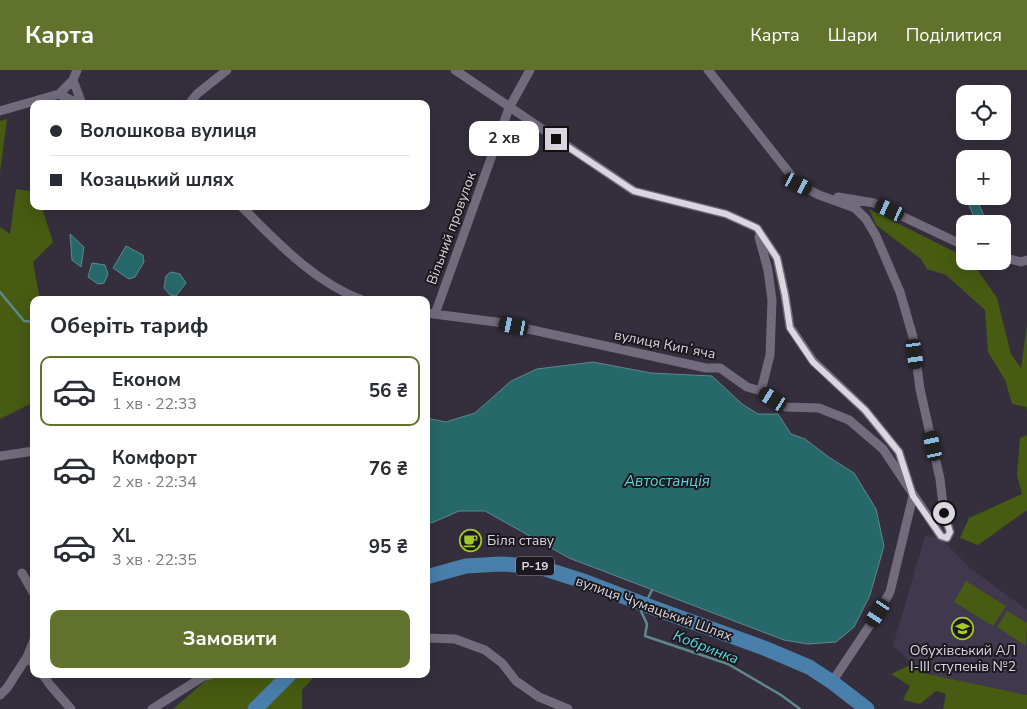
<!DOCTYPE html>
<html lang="uk">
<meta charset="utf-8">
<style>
:root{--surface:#fff;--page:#f7f7f7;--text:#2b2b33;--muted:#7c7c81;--line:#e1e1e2;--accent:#61722d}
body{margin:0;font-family:"Nunito Sans",sans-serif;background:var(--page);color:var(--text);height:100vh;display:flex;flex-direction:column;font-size:19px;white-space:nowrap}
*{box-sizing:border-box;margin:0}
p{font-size:16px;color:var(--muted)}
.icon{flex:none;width:28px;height:28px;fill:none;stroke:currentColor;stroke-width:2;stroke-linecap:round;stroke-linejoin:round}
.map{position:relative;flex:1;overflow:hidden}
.side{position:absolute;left:30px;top:226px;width:400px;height:382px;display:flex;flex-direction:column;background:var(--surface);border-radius:10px;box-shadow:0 5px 20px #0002}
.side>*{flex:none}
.guide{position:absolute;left:30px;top:30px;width:400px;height:110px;border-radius:10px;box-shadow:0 5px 20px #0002;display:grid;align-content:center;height:110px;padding:0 20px;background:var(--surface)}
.tools{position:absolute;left:956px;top:15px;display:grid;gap:10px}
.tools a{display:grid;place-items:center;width:55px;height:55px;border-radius:10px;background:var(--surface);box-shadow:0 5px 20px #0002;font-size:25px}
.end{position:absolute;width:22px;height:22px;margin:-11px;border:6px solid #dad6df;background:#111;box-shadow:0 0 0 2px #111}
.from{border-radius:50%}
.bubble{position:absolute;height:35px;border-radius:10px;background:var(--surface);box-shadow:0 5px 20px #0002;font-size:16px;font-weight:700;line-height:35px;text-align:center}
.car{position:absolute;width:15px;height:30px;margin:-15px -8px;border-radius:6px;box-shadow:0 0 4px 1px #0007;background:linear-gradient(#222 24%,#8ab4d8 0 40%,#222 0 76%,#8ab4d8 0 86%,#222 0)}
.guide b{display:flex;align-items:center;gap:18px;height:48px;font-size:19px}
.guide b+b{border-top:1px solid var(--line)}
.guide i{width:12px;height:12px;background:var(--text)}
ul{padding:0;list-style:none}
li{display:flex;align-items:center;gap:15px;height:70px;margin:0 10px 8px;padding:0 10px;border:2px solid transparent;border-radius:10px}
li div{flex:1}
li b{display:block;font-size:19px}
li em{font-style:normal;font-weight:700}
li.on{border-color:var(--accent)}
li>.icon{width:45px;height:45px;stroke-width:1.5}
h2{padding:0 20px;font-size:22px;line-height:60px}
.primary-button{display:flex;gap:10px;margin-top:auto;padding:10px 20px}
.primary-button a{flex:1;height:58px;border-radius:10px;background:var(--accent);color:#fff;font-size:20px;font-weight:700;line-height:58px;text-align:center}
header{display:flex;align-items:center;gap:30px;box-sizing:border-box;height:70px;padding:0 25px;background:var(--accent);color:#fff}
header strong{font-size:24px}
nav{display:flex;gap:28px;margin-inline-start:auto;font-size:18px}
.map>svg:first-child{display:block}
.built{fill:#40384c}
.green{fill:#475b12}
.water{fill:#27686a;stroke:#5d898d}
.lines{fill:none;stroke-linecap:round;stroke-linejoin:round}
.stream{stroke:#5d898d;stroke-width:2.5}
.street{stroke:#716b7b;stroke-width:9}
.primary{stroke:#497fab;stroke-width:15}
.route{stroke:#dad6df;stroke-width:6}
.labels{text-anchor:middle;stroke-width:4;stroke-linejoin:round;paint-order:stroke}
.shield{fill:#1b191f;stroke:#a19da5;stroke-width:1}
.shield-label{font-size:12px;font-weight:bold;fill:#dad6df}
.street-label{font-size:14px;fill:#dad6df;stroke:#1b191f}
.poi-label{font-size:14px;fill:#dad6df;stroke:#1b191f;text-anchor:start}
.water-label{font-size:15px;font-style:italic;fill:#58d7db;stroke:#1b191f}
</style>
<header>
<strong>Карта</strong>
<nav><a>Карта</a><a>Шари</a><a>Поділитися</a></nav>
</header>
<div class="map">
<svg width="1027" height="639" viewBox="0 0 1027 639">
<rect width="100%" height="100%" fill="#352f3d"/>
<path class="built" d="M925,466L941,468L970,498L1027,540V625L923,603L893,576Z"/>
<path class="green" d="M7,49L1,95L0,102V51Z
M16,119L31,121L34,119V136H51L43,141L53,172L33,192L40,230H34V332L0,349V157L10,164Z
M869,139L965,187V191H971L997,228L1011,284L1021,298L1027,255V341L1026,337L1012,334L1005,310L988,282L985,240L946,205L927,199L921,189L876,155Z
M1027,365V440L978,475L960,468L969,448L1022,424L1017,405L1020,368Z
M966,511L1006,536L993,556L954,532Z
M1007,541L1027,553L1026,576L997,557Z
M908,596L923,603L1027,625V639H943L946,624L936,621L920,634L903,630L910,616L891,604Z
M212,605H316L302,620V639H173Z"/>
<path class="water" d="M965,126H975L988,154H977Z
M70,164L84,177L81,197L72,190Z
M126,176L143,185L144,192L135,207L129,209L113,198Z
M92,193L105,195L108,204L104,213L98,214L88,207Z
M171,202L180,204L186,213L176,226L170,225L164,218L166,206Z
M593,292L651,303L712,306L742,334L758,344H778L791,364L805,369L830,388L854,403L876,439L884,476L870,525L854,557L836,572L808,574L784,570L569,488L485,441H459L434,452L426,454V348L446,352L475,343L511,311L537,299Z"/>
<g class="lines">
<path class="stream" d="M0,222L24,251L34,252
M647,530L652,520
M642,539L641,541L647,554L645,566L728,594L781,625L800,639"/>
<path class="street" d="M77,0L73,10L82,34
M455,0L634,121L726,144L757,158L777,188L785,225L790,257L813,291L865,340L899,382L913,426L890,522L878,543L832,612
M59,24L79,34
M189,34L197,24L227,0
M0,41L59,24L73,10
M838,127L874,133L965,176
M241,136C277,172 314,212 362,230
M759,167L768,200L772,230L770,285L761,321
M1002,187L1021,192L1027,190
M426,243L496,252L706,298H720L747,317L761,321L786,337L819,338L849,350L883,379L941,466L947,468L950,462L944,443L940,409L920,319L913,267L900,222L876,166L866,149L855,138L819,125L798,114L708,0
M435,244L509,38L530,0
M0,386L34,381
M22,503L34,524
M426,568L455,569L485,580L502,593L516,611L539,627L568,639
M34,570L27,587L34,594
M43,605L50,615L71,639
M0,625L7,618L27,587
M152,639L204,606L210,605"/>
<path class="primary" d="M426,507L466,496L501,494L536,496L586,512L651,537L764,578L809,597L832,612L867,639
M255,639L289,605"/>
</g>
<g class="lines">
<path class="route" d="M556,69L634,121L726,144L757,158L777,188L785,225L790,258L813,292L865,340L899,382L913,426L941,466L947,468L950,462L944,443"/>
</g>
<defs>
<symbol id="cafe-ring" viewBox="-11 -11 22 22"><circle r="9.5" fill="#1b191f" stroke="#a4c825" stroke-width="1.5"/><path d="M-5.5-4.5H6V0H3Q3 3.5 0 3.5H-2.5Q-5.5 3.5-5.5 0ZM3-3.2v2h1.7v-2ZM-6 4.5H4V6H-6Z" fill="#a4c825"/></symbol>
<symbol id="school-ring" viewBox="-11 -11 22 22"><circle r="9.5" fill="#1b191f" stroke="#a4c825" stroke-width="1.5"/><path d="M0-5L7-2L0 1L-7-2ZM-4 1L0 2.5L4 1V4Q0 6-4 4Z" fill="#a4c825"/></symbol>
</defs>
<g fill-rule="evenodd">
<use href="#cafe-ring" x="458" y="458" width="25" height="25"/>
<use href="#school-ring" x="950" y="546" width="25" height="25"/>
</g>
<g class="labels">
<rect class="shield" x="516" y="486.5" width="38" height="19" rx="4"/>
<g class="shield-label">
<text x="535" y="500">Р-19</text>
</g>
<g class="street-label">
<text transform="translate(451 158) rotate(-70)" y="5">Вільний провулок</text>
<text transform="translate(665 274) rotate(11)" y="5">вулиця Кипʼяча</text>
<text transform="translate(654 538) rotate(20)" y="5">вулиця Чумацький Шлях</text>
</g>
<g class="poi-label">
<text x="487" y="475">Біля ставу</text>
<text x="963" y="585" text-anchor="middle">Обухівський АЛ<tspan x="963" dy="16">І-ІІІ ступенів №2</tspan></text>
</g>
<g class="water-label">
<text x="667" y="416">Автостанція</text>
<text transform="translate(706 577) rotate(21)" y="5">Кобринка</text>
</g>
</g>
</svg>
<div class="tools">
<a><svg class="icon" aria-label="locate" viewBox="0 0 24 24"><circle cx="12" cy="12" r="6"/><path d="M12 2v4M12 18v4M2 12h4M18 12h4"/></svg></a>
<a>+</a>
<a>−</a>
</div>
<i class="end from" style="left:944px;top:443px"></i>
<i class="end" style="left:556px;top:69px"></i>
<div class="bubble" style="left:469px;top:51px;width:70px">2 хв</div>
<i class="car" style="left:798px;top:114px;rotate:117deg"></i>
<i class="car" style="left:890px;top:140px;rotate:295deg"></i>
<i class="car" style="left:514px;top:256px;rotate:282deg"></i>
<i class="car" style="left:915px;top:284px;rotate:172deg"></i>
<i class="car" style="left:773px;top:329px;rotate:302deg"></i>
<i class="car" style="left:933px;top:376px;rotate:348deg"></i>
<i class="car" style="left:878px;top:543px;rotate:214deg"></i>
<div class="guide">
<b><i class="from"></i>Волошкова вулиця</b>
<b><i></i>Козацький шлях</b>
</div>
<section class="side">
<h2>Оберіть тариф</h2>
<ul>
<li class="on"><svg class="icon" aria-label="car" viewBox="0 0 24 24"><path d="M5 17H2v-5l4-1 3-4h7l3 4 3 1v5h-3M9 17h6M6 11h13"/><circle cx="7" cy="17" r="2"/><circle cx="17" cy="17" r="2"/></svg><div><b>Економ</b><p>1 хв · 22:33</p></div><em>56 ₴</em></li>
<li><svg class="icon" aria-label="car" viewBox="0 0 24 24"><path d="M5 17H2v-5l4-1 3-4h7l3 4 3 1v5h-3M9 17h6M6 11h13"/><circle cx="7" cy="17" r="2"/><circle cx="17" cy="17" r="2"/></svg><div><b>Комфорт</b><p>2 хв · 22:34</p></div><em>76 ₴</em></li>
<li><svg class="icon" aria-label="car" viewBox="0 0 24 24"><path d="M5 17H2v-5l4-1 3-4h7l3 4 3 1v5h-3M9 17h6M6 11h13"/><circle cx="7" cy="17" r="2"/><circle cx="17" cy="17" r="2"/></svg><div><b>XL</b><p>3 хв · 22:35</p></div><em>95 ₴</em></li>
</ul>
<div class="primary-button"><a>Замовити</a></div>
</section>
</div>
